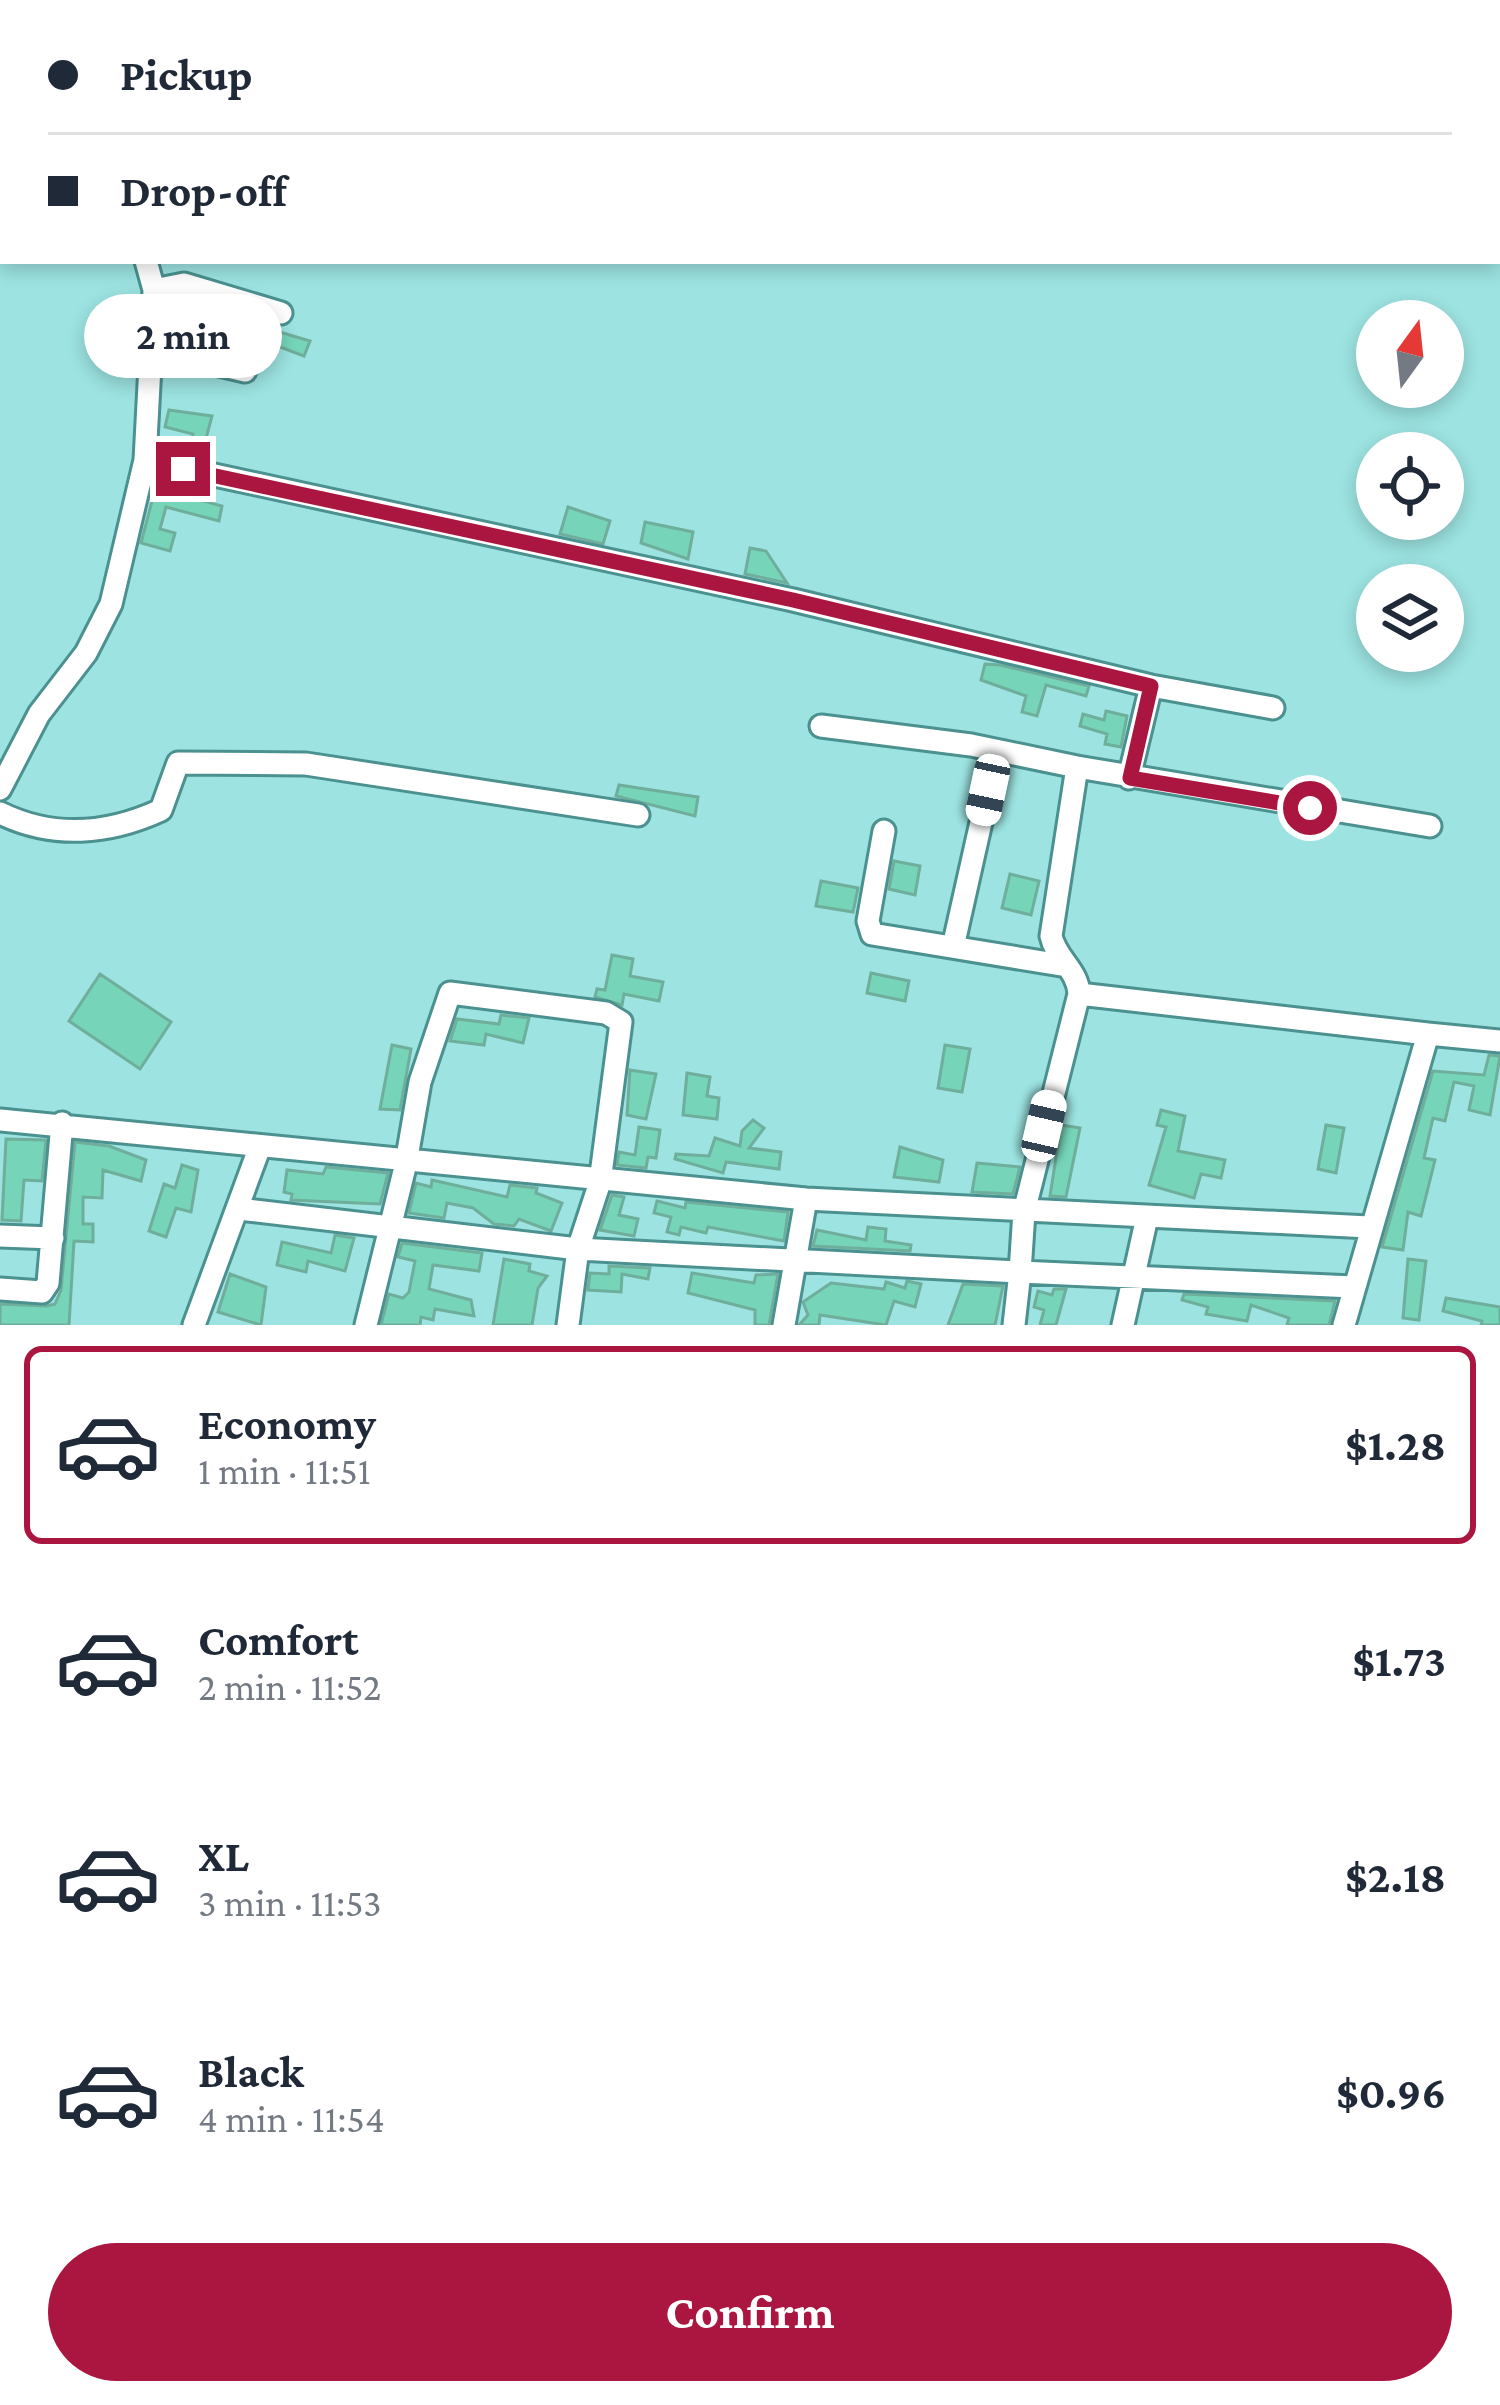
<!DOCTYPE html>
<meta charset="utf-8">
<style>
:root{--surface:#fff;--page:#f2f2f3;--text:#1f2937;--muted:#747a83;--line:#e0e1e3;--accent:#ab1640}
body{margin:0;font-family:"Crimson Pro",serif;background:var(--page);color:var(--text);height:100vh;display:flex;flex-direction:column;font-size:45px;white-space:nowrap}
*{box-sizing:border-box;margin:0}
p{font-size:39px;color:var(--muted)}
.icon{flex:none;width:66px;height:66px;fill:none;stroke:currentColor;stroke-width:2;stroke-linecap:round;stroke-linejoin:round}
.map{position:relative;height:1325px;overflow:hidden}
.details{display:flex;flex-direction:column;background:var(--surface);flex:1}
.details>*{flex:none}
.hud{position:absolute;left:0px;top:0px;width:1500px;height:264px;box-shadow:0 6px 18px #0003;display:grid;align-content:center;height:264px;padding:0 48px;background:var(--surface)}
.needle{width:78px;rotate:15deg}
.tools{position:absolute;left:1356px;top:300px;display:grid;gap:24px}
.tools a{display:grid;place-items:center;width:108px;height:108px;border-radius:50%;background:var(--surface);box-shadow:0 6px 18px #0003;font-size:60px}
.end{position:absolute;width:54px;height:54px;margin:-27px;border:15px solid #ab1640;background:#fff;box-shadow:0 0 0 6px #fff}
.from{border-radius:50%}
.bubble{position:absolute;height:84px;border-radius:42px;background:var(--surface);box-shadow:0 6px 18px #0003;font-size:39px;font-weight:700;line-height:84px;text-align:center}
.car{position:absolute;width:36px;height:72px;margin:-36px -18px;border-radius:15px;box-shadow:0 0 9px 3px #0007;background:linear-gradient(#fff 24%,#345 0 40%,#fff 0 76%,#345 0 86%,#fff 0)}
.hud b{display:flex;align-items:center;gap:42px;height:114px;font-size:45px}
.hud b+b{border-top:3px solid var(--line)}
.hud i{width:30px;height:30px;background:var(--text)}
ul{padding:21px 0 0;list-style:none}
li{display:flex;align-items:center;gap:36px;height:198px;margin:0 24px 18px;padding:0 24px;border:6px solid transparent;border-radius:18px}
li div{flex:1}
li b{display:block;font-size:45px}
li em{font-style:normal;font-weight:700}
li.on{border-color:var(--accent)}
li>.icon{width:108px;height:108px;stroke-width:1.5}
.action{display:flex;gap:24px;margin-top:auto;padding:24px 48px}
.action a{flex:1;height:138px;border-radius:72px;background:var(--accent);color:#fff;font-size:48px;font-weight:700;line-height:138px;text-align:center}
.map>svg:first-child{display:block}
.building{fill:#76d5b9;stroke:#6fae9b;stroke-width:3}
.lines{fill:none;stroke-linecap:round;stroke-linejoin:round}
.minor-casing{stroke:#4a918f;stroke-width:27}
.minor{stroke:#fff;stroke-width:21}
.route{stroke:#ab1640;stroke-width:15}
</style>
<div class="map">
<svg width="1500" height="1325" viewBox="0 0 1500 1325">
<rect width="100%" height="100%" fill="#9ce3e1"/>
<path class="building" d="M175,301L310,341L304,356L267,342L259,364L225,351L228,344L188,329L186,336L169,332Z
M169,410L212,416L204,446L191,443L193,434L165,427Z
M158,478L173,481L170,492L222,506L219,521L166,507L160,529L175,533L170,551L141,543Z
M568,507L610,521L603,544L560,534Z
M645,522L693,532L688,559L641,543Z
M750,548L766,551L787,583L745,574Z
M985,664L1000,665L1089,686L1086,696L1046,685L1037,716L1022,712L1026,696L981,680Z
M1106,711L1127,716L1121,747L1105,744L1107,734L1080,726L1083,714L1104,720Z
M619,785L698,797L695,816L616,796Z
M894,861L920,866L915,895L889,889Z
M1010,874L1039,881L1031,915L1002,908Z
M821,881L858,888L853,912L816,906Z
M612,955L633,959L630,976L663,982L659,1001L624,994L622,1005L595,997L597,989L605,990Z
M871,973L909,981L905,1001L867,993Z
M100,974L171,1022L140,1069L69,1021Z
M501,1015L529,1018L523,1043L486,1034L484,1045L450,1041L457,1019L499,1024Z
M392,1045L411,1049L400,1110L380,1109Z
M945,1045L970,1049L962,1092L938,1088Z
M1489,1055L1500,1056L1490,1115L1469,1110L1474,1086L1454,1082L1445,1121L1433,1118L1424,1158L1435,1160L1421,1216L1408,1212L1403,1250L1382,1247L1433,1071L1484,1075Z
M630,1070L656,1074L646,1119L627,1115Z
M687,1073L710,1077L707,1096L719,1098L717,1119L683,1115Z
M1161,1110L1185,1116L1178,1151L1225,1160L1221,1178L1201,1174L1194,1198L1149,1185L1166,1127L1157,1125Z
M753,1120L764,1128L749,1148L781,1152L779,1169L726,1162L723,1173L675,1159L676,1154L709,1156L715,1138L740,1146L742,1131Z
M1061,1125L1080,1128L1066,1197L1050,1196Z
M1326,1125L1344,1128L1336,1173L1318,1169Z
M639,1127L660,1130L656,1158L648,1157L646,1168L617,1165L619,1152L635,1155Z
M6,1139L46,1140L42,1181L24,1180L21,1221L2,1220Z
M75,1142L109,1146L146,1160L141,1181L103,1170L102,1198L83,1197V1224H93V1242L74,1241L69,1325H0V1304L47,1306L55,1304L61,1290Z
M900,1147L943,1160L939,1182L894,1177Z
M977,1163L1020,1167L1013,1194L972,1192Z
M182,1165L198,1170L191,1212L176,1208L166,1237L149,1231L164,1184L175,1188Z
M326,1167L388,1173L380,1204L291,1200L292,1194L284,1192L287,1170L323,1174Z
M432,1180L507,1197L510,1185L537,1188L536,1193L562,1203L551,1231L519,1219L514,1226L494,1224L473,1208L447,1203L444,1218L409,1213L416,1183L431,1187Z
M612,1195L624,1197L619,1215L638,1219L634,1236L600,1230Z
M657,1201L685,1208L686,1202L788,1212L784,1241L708,1227L706,1233L681,1227L679,1235L667,1232L671,1217L654,1213Z
M868,1227L886,1229L885,1241L911,1245L910,1251L813,1246L817,1230L866,1240Z
M335,1235L354,1238L345,1271L308,1261L306,1272L277,1265L282,1242L331,1253Z
M402,1243L482,1253L479,1271L433,1265L429,1289L471,1300L474,1316L435,1309L433,1320L421,1317L420,1325H381L389,1294L403,1298L409,1292L415,1261L398,1257Z
M504,1259L530,1264L529,1271L547,1276L538,1288L532,1325H493Z
M1408,1259L1426,1261L1419,1320L1403,1318Z
M609,1266L650,1268L648,1279L622,1274L621,1292L588,1290L590,1273L609,1274Z
M692,1273L754,1283L756,1275L778,1274L769,1325H755V1310L688,1293Z
M230,1274L266,1287L261,1325L218,1312Z
M907,1281L921,1284L915,1307L894,1301L886,1325L820,1315L819,1325H799L808,1315L803,1302L831,1283L884,1289L886,1282L905,1288Z
M963,1284L1003,1286L995,1325H948Z
M1054,1289H1066L1056,1325H1040L1044,1310L1034,1307L1038,1291L1052,1295Z
M1184,1294L1335,1301L1329,1325H1287L1289,1318L1251,1305L1247,1321L1206,1314L1208,1307L1182,1300Z
M1446,1298L1500,1307V1325H1481L1482,1321L1443,1311Z"/>
<g class="lines">
<defs>
<path id="minor" d="M799,0L805,3
M417,3L426,0
M0,70L3,75
M154,290L184,284L281,313
M147,348L245,371
M145,460L793,600L1151,686L1273,708
M821,726L971,745L1077,767
M1129,778L1151,686
M0,789L39,714L86,653L111,604L145,460L154,290L146,261
M0,813C53,839 109,834 161,810L178,763L306,764L638,815
M884,831L868,921L872,934L1067,966
M953,947L997,751
M1079,994L1428,1034
M0,1120L806,1199L1369,1227
M239,1209L578,1249L1020,1272L1024,1212L1079,994C1078,970 1056,959 1051,936L1077,767L1430,826
M0,1236L53,1238
M0,1289L42,1292L48,1283L62,1123
M194,1325L259,1149
M366,1325L406,1163L420,1082L450,993L606,1013L621,1022L600,1182L578,1249L568,1325
M784,1325L806,1199
M1014,1325L1020,1272L1353,1287
M1123,1325L1147,1217
M1344,1325L1428,1034L1500,1041"/>
</defs>
<use href="#minor" class="minor-casing"/>
<use href="#minor" class="minor"/>
</g>
<g class="lines">
<path class="route" d="M183,469L793,600L1151,686L1130,778L1310,808"/>
</g>
</svg>
<div class="tools">
<a><svg class="needle" viewBox="-14 -14 28 28"><path d="M0-13l5 13h-10z" fill="#e53935"/><path d="M0 13l5-13h-10z" fill="#747a83"/></svg></a>
<a><svg class="icon" aria-label="locate" viewBox="0 0 24 24"><circle cx="12" cy="12" r="6"/><path d="M12 2v4M12 18v4M2 12h4M18 12h4"/></svg></a>
<a><svg class="icon" aria-label="layers" viewBox="0 0 24 24"><path d="M12 4l9 5-9 5-9-5zM3 14l9 5 9-5"/></svg></a>
</div>
<i class="end from" style="left:1310px;top:808px"></i>
<i class="end" style="left:183px;top:469px"></i>
<div class="bubble" style="left:84px;top:294px;width:198px">2 min</div>
<i class="car" style="left:988px;top:790px;rotate:192deg"></i>
<i class="car" style="left:1044px;top:1126px;rotate:13deg"></i>
<div class="hud">
<b><i class="from"></i>Pickup</b>
<b><i></i>Drop-off</b>
</div>
</div>
<section class="details">
<ul>
<li class="on"><svg class="icon" aria-label="car" viewBox="0 0 24 24"><path d="M5 17H2v-5l4-1 3-4h7l3 4 3 1v5h-3M9 17h6M6 11h13"/><circle cx="7" cy="17" r="2"/><circle cx="17" cy="17" r="2"/></svg><div><b>Economy</b><p>1 min · 11:51</p></div><em>$1.28</em></li>
<li><svg class="icon" aria-label="car" viewBox="0 0 24 24"><path d="M5 17H2v-5l4-1 3-4h7l3 4 3 1v5h-3M9 17h6M6 11h13"/><circle cx="7" cy="17" r="2"/><circle cx="17" cy="17" r="2"/></svg><div><b>Comfort</b><p>2 min · 11:52</p></div><em>$1.73</em></li>
<li><svg class="icon" aria-label="car" viewBox="0 0 24 24"><path d="M5 17H2v-5l4-1 3-4h7l3 4 3 1v5h-3M9 17h6M6 11h13"/><circle cx="7" cy="17" r="2"/><circle cx="17" cy="17" r="2"/></svg><div><b>XL</b><p>3 min · 11:53</p></div><em>$2.18</em></li>
<li><svg class="icon" aria-label="car" viewBox="0 0 24 24"><path d="M5 17H2v-5l4-1 3-4h7l3 4 3 1v5h-3M9 17h6M6 11h13"/><circle cx="7" cy="17" r="2"/><circle cx="17" cy="17" r="2"/></svg><div><b>Black</b><p>4 min · 11:54</p></div><em>$0.96</em></li>
</ul>
<div class="action"><a>Confirm</a></div>
</section>
